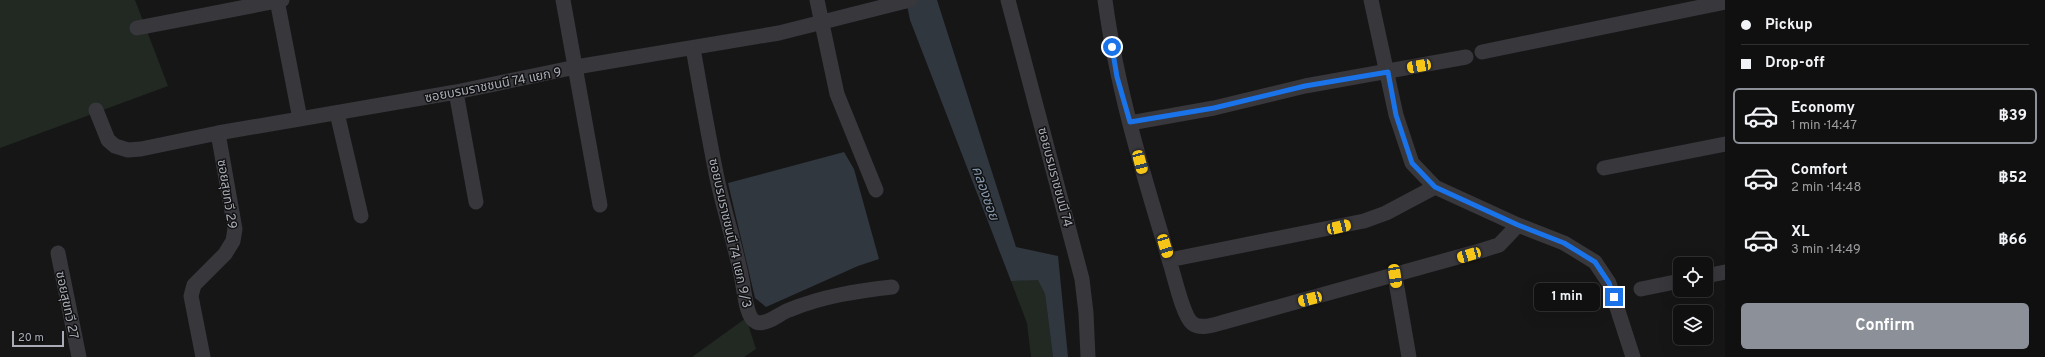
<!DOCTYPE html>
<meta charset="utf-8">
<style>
:root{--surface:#101011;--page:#1e1e1f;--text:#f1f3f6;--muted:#9c9d9f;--line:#303031;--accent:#8c9099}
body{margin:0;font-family:Overpass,"Noto Sans Thai",sans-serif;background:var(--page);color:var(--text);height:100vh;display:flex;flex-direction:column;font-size:15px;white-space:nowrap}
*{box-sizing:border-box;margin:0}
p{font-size:13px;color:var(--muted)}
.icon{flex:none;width:22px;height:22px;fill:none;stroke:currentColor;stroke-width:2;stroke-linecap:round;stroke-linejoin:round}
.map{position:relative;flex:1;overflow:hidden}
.sheet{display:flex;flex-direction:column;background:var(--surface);width:320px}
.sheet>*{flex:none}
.top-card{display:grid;align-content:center;height:88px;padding:0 16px;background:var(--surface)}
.buttons{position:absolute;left:1673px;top:257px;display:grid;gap:8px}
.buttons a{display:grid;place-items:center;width:40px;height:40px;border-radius:6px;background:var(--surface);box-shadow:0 4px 16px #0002,0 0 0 1px var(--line);font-size:20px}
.scale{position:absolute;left:12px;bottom:10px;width:52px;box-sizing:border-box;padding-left:4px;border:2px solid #a9acb6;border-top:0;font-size:11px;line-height:14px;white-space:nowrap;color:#a9acb6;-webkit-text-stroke:3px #111112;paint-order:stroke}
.end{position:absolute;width:18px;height:18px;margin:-9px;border:5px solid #1a73e8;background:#fff;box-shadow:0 0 0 2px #fff}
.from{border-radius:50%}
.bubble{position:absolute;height:28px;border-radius:6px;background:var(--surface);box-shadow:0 4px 16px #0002,0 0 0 1px var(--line);font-size:13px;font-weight:700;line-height:28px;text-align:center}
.car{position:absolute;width:12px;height:24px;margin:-12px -6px;border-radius:5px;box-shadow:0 0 3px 1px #0007;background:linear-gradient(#f5c518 24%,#345 0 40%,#f5c518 0 76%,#345 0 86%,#f5c518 0)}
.top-card b{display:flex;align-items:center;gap:14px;height:38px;font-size:15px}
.top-card b+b{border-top:1px solid var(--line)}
.top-card i{width:10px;height:10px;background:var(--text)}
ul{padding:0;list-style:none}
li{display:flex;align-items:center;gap:12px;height:56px;margin:0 8px 6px;padding:0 8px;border:2px solid transparent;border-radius:6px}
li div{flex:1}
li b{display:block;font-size:15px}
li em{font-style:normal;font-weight:700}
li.active{border-color:var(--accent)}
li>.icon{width:36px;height:36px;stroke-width:1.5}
.cta{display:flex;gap:8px;margin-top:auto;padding:8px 16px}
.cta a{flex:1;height:46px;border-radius:6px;background:var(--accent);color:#fff;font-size:16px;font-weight:700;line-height:46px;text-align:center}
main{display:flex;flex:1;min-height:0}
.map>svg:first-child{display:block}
.green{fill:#222923}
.water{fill:#30373e}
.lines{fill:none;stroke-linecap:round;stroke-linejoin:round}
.minor{stroke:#37373c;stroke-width:15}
.route{stroke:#1a73e8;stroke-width:5}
.labels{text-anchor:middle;stroke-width:3;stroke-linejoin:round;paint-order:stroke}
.street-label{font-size:13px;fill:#a9acb6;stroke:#111112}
.water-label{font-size:14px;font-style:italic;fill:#8498ad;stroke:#111112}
</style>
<main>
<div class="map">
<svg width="1725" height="357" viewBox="0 0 1725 357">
<rect width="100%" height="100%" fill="#161617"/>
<path class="green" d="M0,0H135L168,86L0,148Z
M1038,279L1045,294L1053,357H1031L1027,323L1011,281Z
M746,318L756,349L744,357H692Z"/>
<path class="water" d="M906,0H937L1016,247L1058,256L1068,357H1053L1045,294L1038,280L1011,281L910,20Z
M844,152L854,169L879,259L858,266L766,307L755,298L728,183Z"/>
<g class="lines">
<path class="minor" d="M277,0L300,119
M563,0L600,205
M817,0L837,94L876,190
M1008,0L1082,279L1086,313L1088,357
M1105,0C1117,90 1144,177 1170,263C1174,275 1183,316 1192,323C1200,330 1214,325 1224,322L1483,250L1499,245L1518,225
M1371,0L1396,115L1412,163L1435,187L1518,225L1564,243L1595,262L1609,283L1633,357
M137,28L282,0
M693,48C700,88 707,128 715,168C722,206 735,242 742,280C744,289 746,318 756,322C766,326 780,313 789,310C823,296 857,291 892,287
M1482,52L1725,2
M456,92L476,202
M96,110L108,140L115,146L128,150L141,149L218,133L456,92L576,67L779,33L910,0
M337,113L361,216
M1130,123L1214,108L1305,86L1466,57
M1604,168L1725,144
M58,253L79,357
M1169,260L1364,221L1386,213L1435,187
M1395,276L1409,357
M1706,276L1725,272
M1641,289L1680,281
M203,357L191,296L194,285L225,254L233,241L235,229L218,133"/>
</g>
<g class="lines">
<path class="route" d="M1112,47L1117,77L1130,122L1214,108L1305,86L1388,72L1396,115L1412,163L1435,187L1518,225L1564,243L1595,262L1609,283L1614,297"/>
</g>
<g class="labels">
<g class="street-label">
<text transform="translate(493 84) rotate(-11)" y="5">ซอยบรมราชชนนี 74 แยก 9</text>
<text transform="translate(1056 177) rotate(75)" y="5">ซอยบรมราชชนนี 74</text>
<text transform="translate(228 194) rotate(81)" y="5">ซอยสุขทวี 29</text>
<text transform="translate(731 233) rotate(77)" y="5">ซอยบรมราชชนนี 74 แยก 9/3</text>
<text transform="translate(68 305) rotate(78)" y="5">ซอยสุขทวี 27</text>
</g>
<g class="water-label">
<text transform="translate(986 193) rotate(71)" y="5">คลองซอย</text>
</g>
</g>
</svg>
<div class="buttons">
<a><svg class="icon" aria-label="locate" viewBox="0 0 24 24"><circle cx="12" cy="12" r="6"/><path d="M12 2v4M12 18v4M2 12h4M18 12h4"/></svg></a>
<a><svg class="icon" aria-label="layers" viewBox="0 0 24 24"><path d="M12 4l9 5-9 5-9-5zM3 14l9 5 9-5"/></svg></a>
</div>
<div class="scale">20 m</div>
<i class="end from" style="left:1112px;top:47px"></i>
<i class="end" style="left:1614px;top:297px"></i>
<div class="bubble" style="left:1534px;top:283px;width:66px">1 min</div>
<i class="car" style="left:1419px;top:66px;rotate:260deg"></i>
<i class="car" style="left:1140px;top:162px;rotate:165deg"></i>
<i class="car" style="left:1339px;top:227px;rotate:77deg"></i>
<i class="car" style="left:1165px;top:246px;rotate:163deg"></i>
<i class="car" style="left:1469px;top:255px;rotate:254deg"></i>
<i class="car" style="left:1395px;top:276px;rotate:171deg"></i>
<i class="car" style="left:1310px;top:299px;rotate:255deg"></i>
</div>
<section class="sheet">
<div class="top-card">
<b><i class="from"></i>Pickup</b>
<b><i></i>Drop-off</b>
</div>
<ul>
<li class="active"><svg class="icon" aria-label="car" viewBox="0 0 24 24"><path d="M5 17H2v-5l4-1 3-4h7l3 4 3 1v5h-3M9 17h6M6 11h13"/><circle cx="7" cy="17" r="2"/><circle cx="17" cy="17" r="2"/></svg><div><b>Economy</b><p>1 min · 14:47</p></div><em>฿39</em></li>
<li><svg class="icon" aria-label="car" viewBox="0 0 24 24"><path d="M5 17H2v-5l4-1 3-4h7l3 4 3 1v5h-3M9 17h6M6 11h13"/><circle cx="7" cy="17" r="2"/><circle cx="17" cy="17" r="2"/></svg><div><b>Comfort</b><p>2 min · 14:48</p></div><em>฿52</em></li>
<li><svg class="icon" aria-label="car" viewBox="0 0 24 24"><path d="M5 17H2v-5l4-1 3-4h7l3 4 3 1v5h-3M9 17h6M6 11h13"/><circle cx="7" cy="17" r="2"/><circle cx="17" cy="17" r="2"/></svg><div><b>XL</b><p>3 min · 14:49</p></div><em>฿66</em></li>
</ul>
<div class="cta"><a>Confirm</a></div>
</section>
</main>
